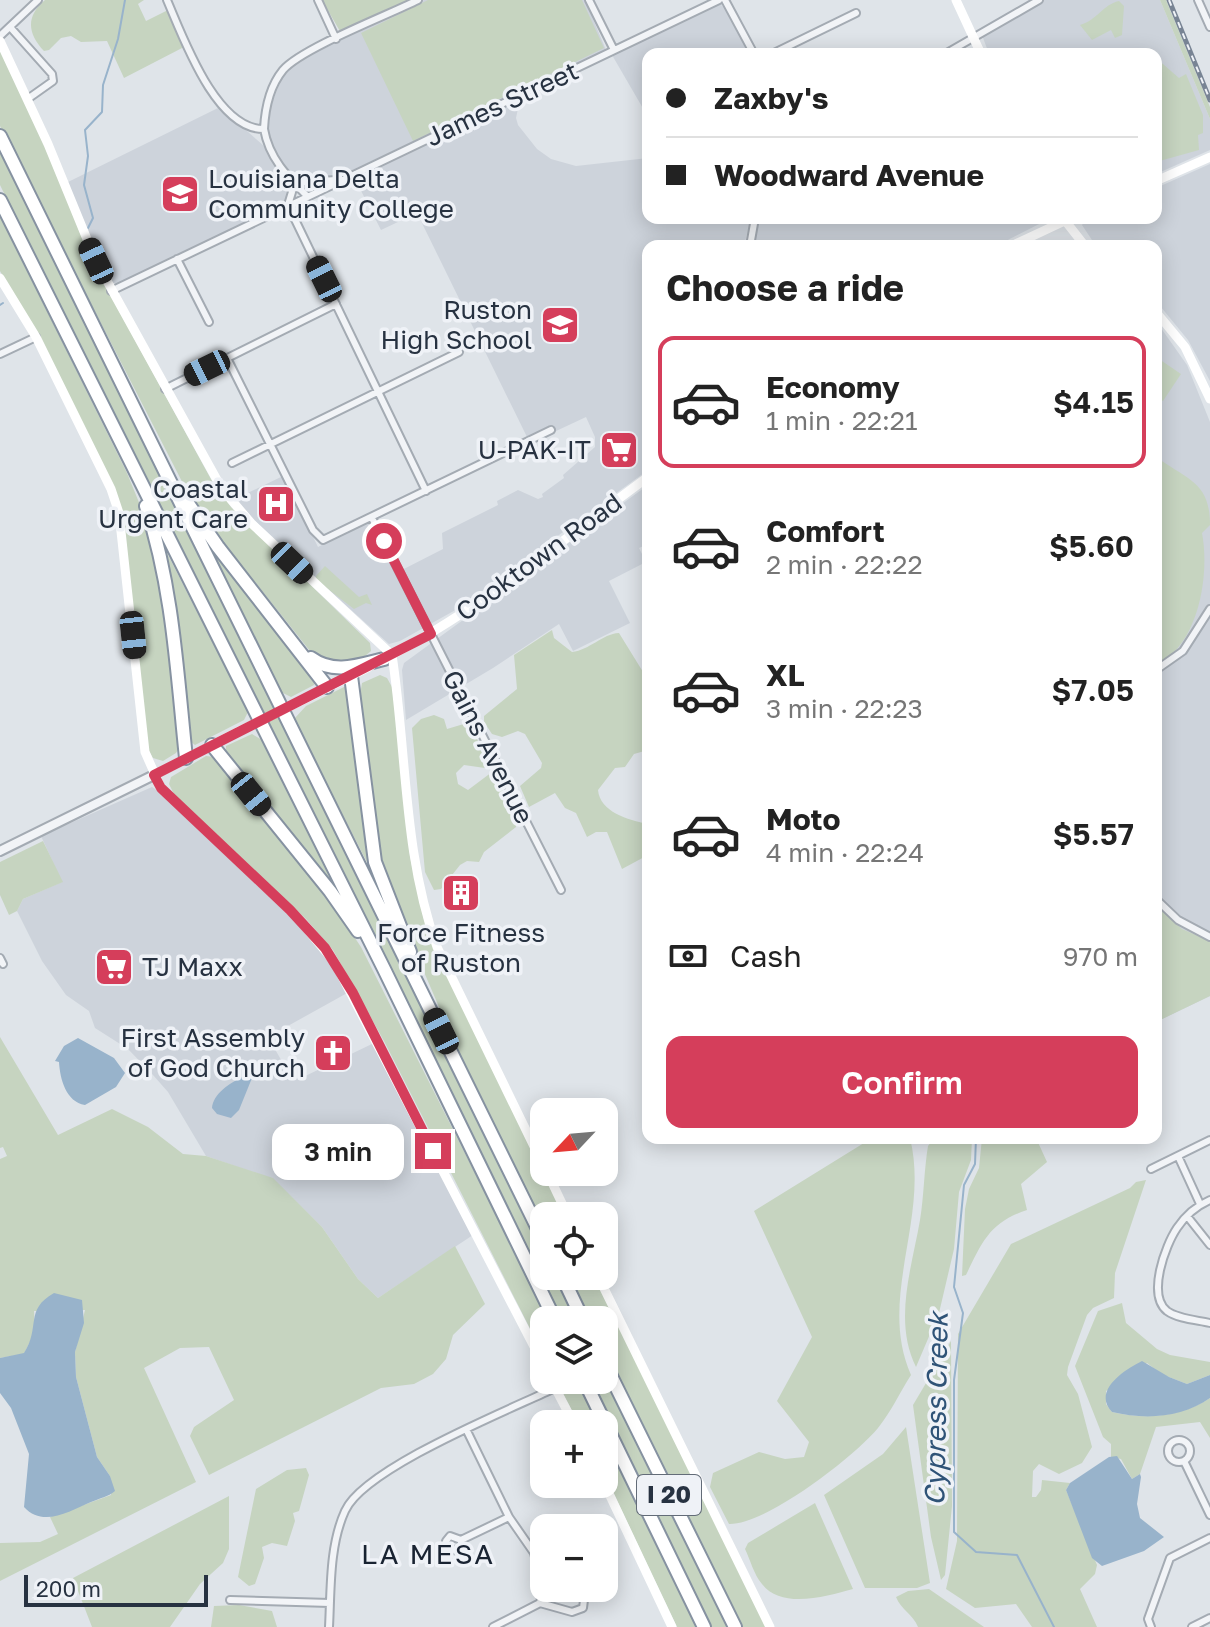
<!DOCTYPE html>
<meta charset="utf-8">
<style>
:root{--surface:#fff;--page:#f2f2f2;--text:#222;--muted:#767676;--line:#e0e0e0;--accent:#d53e5b}
body{margin:0;font-family:"Golos Text",sans-serif;background:var(--page);color:var(--text);height:100vh;display:flex;flex-direction:column;font-size:30px;white-space:nowrap}
*{box-sizing:border-box;margin:0}
p{font-size:26px;color:var(--muted)}
.icon{flex:none;width:44px;height:44px;fill:none;stroke:currentColor;stroke-width:2;stroke-linecap:round;stroke-linejoin:round}
.map{position:relative;flex:1;overflow:hidden}
.drawer{position:absolute;left:642px;top:240px;width:520px;height:904px;display:flex;flex-direction:column;background:var(--surface);border-radius:16px;box-shadow:0 4px 20px #0003}
.drawer>*{flex:none}
.top-card{position:absolute;left:642px;top:48px;width:520px;height:176px;border-radius:16px;box-shadow:0 4px 20px #0003;display:grid;align-content:center;height:176px;padding:0 24px;background:var(--surface)}
.needle{width:52px;rotate:244deg}
.fabs{position:absolute;left:530px;top:1098px;display:grid;gap:16px}
.fabs a{display:grid;place-items:center;width:88px;height:88px;border-radius:16px;background:var(--surface);box-shadow:0 4px 20px #0003;font-size:40px}
.scale{position:absolute;left:24px;bottom:20px;width:184px;box-sizing:border-box;padding-left:8px;border:4px solid #273241;border-top:0;font-size:22px;line-height:28px;white-space:nowrap;color:#273241;-webkit-text-stroke:6px #eff2f7;paint-order:stroke}
.end{position:absolute;width:36px;height:36px;margin:-18px;border:10px solid #d53e5b;background:#fff;box-shadow:0 0 0 4px #fff}
.from{border-radius:50%}
.bubble{position:absolute;height:56px;border-radius:16px;background:var(--surface);box-shadow:0 4px 20px #0003;font-size:26px;font-weight:600;line-height:56px;text-align:center}
.car{position:absolute;width:24px;height:48px;margin:-24px -12px;border-radius:10px;box-shadow:0 0 6px 2px #0007;background:linear-gradient(#222 24%,#8ab4d8 0 40%,#222 0 76%,#8ab4d8 0 86%,#222 0)}
.top-card b{display:flex;align-items:center;gap:28px;height:76px;font-size:30px}
.top-card b+b{border-top:2px solid var(--line)}
.top-card i{width:20px;height:20px;background:var(--text)}
ul{padding:0;list-style:none}
li{display:flex;align-items:center;gap:24px;height:132px;margin:0 16px 12px;padding:0 8px;border:4px solid transparent;border-radius:16px}
li div{flex:1}
li b{display:block;font-size:30px}
li em{font-style:normal;font-weight:600}
li.selected{border-color:var(--accent)}
li>.icon{width:72px;height:72px;stroke-width:1.5}
h2{padding:0 24px;font-size:36px;line-height:96px}
.pay{display:flex;align-items:center;gap:20px;height:88px;padding:0 24px;font-size:30px}
.pay p{margin-inline-start:auto}
.primary-button{display:flex;gap:16px;margin-top:auto;padding:16px 24px}
.primary-button a{flex:1;height:92px;border-radius:16px;background:var(--accent);color:#fff;font-size:32px;font-weight:600;line-height:92px;text-align:center}
.map>svg:first-child{display:block}
.built{fill:#cdd3db}
.green{fill:#c6d4c0}
.water{fill:#98b3cb}
.lines{fill:none;stroke-linecap:round;stroke-linejoin:round}
.stream{stroke:#98b3cb;stroke-width:2}
.minor-casing{stroke:#a4abb3;stroke-width:10}
.tertiary-casing{stroke:#a4abb3;stroke-width:12}
.motorway-casing{stroke:#8692a1;stroke-width:16}
.minor{stroke:#f2f4f7;stroke-width:6}
.tertiary{stroke:#f2f4f7;stroke-width:8}
.secondary{stroke:#fff;stroke-width:9}
.motorway{stroke:#fff;stroke-width:12}
.rail-casing{stroke:#788494;stroke-width:5}
.rail{stroke:#eff2f7;stroke-width:2;stroke-dasharray:6;stroke-linecap:butt}
.secondary-bridge{stroke:#fff;stroke-width:9}
.route{stroke:#d53e5b;stroke-width:10}
.labels{text-anchor:middle;stroke-width:7;stroke-linejoin:round;paint-order:stroke}
.shield{fill:#eff2f7;stroke:#636c78;stroke-width:2}
.shield-label{font-size:24px;font-weight:bold;fill:#273241}
.street-label{font-size:26px;fill:#273241;stroke:#eff2f7}
.poi-label{font-size:26px;fill:#273241;stroke:#eff2f7;text-anchor:end}
.water-label{font-size:28px;font-style:italic;fill:#2f5377;stroke:#eff2f7}
.neighbourhood-label{font-size:28px;letter-spacing:2px;fill:#192332;stroke:#eff2f7}
</style>
<div class="map">
<svg width="1210" height="1627" viewBox="0 0 1210 1627">
<rect width="100%" height="100%" fill="#dfe4e9"/>
<path class="built" d="M424,0H585L606,50L338,177L309,181L289,174L272,148L267,133L269,110L284,73L302,58Z
M1044,0H1160L1210,119V150L1156,174V54H989L982,35Z
M720,4L726,9L749,54H648V117L612,55Z
M520,99L516,118L518,125L537,149L551,159L576,166L648,158V218H751L744,246H648V470L459,608L400,641L389,644L271,538L235,499L283,476L318,547L363,524H373L398,572L443,549L442,533L498,505L497,501L518,490L538,499L543,497L542,494L564,478L563,475L595,447V437L586,417L554,432L551,425L527,437L417,213L381,230L354,177Z
M220,107L264,146L286,181L290,191L287,201L122,283H113L107,277L66,183Z
M1210,164V381L1188,340L1156,301V246H1096L1082,225L1087,218H1156V188Z
M759,218H1051L996,246H753Z
M1156,321L1187,365L1210,422V996L1156,1022Z
M648,485V544L639,548L646,562L609,581L630,623L573,651L559,624L493,668L406,720L402,670L404,663Z
M152,787L166,796L287,912L328,958L349,992L268,1037L288,1072L299,1079L374,1043L473,1235L378,1298L358,1279L322,1227L273,1179L206,1156L168,1092L153,1075L128,1049L95,1028L89,1011L66,995L42,961L17,911L23,899L62,882L41,836Z"/>
<path class="green" d="M45,0H144L138,4L146,21L168,10L184,47L124,78L107,41L81,42L71,36L61,38L49,50L44,51C27,33 26,16 45,0Z
M322,0H410L341,33Z
M428,0H582L604,48L413,141L361,33Z
M1160,0H1166L1210,107V119Z
M1119,1L1124,6L1122,35L1115,38L1111,30L1092,40L1080,25C1099,19 1102,5 1119,1Z
M0,50L42,135L89,256L212,481L231,507L370,643L371,651L358,662L346,665L314,656L195,507L0,126Z
M1156,58L1179,78L1186,74L1203,115V133L1198,135L1199,150L1156,162Z
M0,151L544,1251V1276H556L578,1320H560L0,185Z
M0,216L127,473L147,522L165,592L179,748L176,753L163,761L153,758L147,747L122,513L31,322L0,271Z
M1156,357L1181,374L1163,401L1156,396Z
M1156,457C1188,480 1210,482 1210,525L1202,533C1210,574 1199,645 1156,665Z
M201,528L316,680L314,685L291,697L279,691Z
M165,549L248,712L244,720L195,745L190,741Z
M325,566L359,597L367,594L372,605L366,603L354,609L316,580V576Z
M552,630L554,638L572,652C590,650 602,634 619,633L648,680V750L634,754L625,767L615,768L598,790C600,812 628,820 648,824V855L622,869L607,832H596L587,837L576,813L565,808L555,793L529,807L520,786L541,768L542,763L525,734L518,731L502,737L492,734L484,722V716L517,689L514,655Z
M380,675L387,678L392,687L401,751L410,857L424,920L565,1216H544V1227L466,1070L385,881L374,826L360,695L362,683Z
M346,686L348,687L376,880L294,719L306,706Z
M434,715L444,719L447,729L467,723L473,730L488,764L485,768L464,765L456,773L458,784L468,790L492,772L516,814V827L484,852L479,862L467,861L460,865L441,889L434,890L425,872L412,728L421,719Z
M252,734L262,740L342,902L226,755V746Z
M206,756L215,757L333,905L361,947L549,1320H544V1356L384,1041L333,950L306,919L175,796L169,784L171,777Z
M43,841L63,882L23,899L17,911L9,915L0,895V862Z
M1156,906L1182,929L1210,941V996L1156,1022Z
M0,1037L58,1135L112,1109L148,1127L183,1154L206,1156L273,1178L322,1227L358,1279L378,1298L455,1246L485,1304L453,1335L446,1359L433,1374L414,1384L381,1388L209,1475L190,1436L194,1427L234,1400L209,1347L180,1348L144,1368L196,1482L0,1581V1543L40,1542L58,1534L50,1517L111,1495L110,1476L97,1457L76,1377L75,1352L85,1310L34,1311L35,1332L24,1354L0,1358V1159L7,1156L3,1147L0,1148Z
M872,1138H910C930,1219 877,1298 911,1375C900,1392 891,1412 878,1428C854,1457 766,1525 729,1524L710,1487L713,1473L759,1452L785,1459L804,1457L809,1442L777,1401L812,1337L754,1211Z
M934,1138H972L971,1160L959,1192L954,1249L939,1313L916,1367C893,1321 912,1267 920,1220C924,1195 924,1170 928,1146Z
M982,1138H1036L1047,1162L1021,1184L1027,1210C990,1222 982,1242 966,1275L962,1276L965,1209L969,1189L979,1168Z
M1146,1180L1115,1273L1114,1298L1093,1308L1087,1315L1068,1367L1067,1375L1078,1394L1092,1447L1082,1463L1059,1474L1039,1464L1033,1471L1032,1497H1036L1041,1490L1042,1480L1070,1483L1066,1490L1097,1565L1095,1574L1080,1589L1097,1627H1032L1016,1604L975,1608L946,1589L957,1541L958,1334L1011,1244L1130,1188L1136,1182Z
M568,1276H595L767,1627H740L604,1349V1320H590Z
M1122,1303L1126,1323L1157,1349L1170,1355L1210,1362V1375L1187,1384L1161,1374L1147,1363L1106,1391V1404L1112,1412C1145,1420 1181,1417 1210,1398V1438L1200,1422L1156,1427L1140,1474L1132,1479L1121,1459L1111,1457V1444L1103,1437L1075,1366L1098,1311Z
M951,1341L952,1506L945,1575L941,1580L931,1537L913,1405Z
M604,1372L728,1627H711L590,1380H604Z
M556,1380H578L600,1424H579Z
M906,1427L930,1583L917,1588H865L824,1495L883,1454Z
M604,1432L700,1627H677L604,1473Z
M306,1468L309,1475L299,1511L293,1513L295,1521L287,1546L272,1543L262,1547L264,1558L255,1584L249,1586L238,1577L256,1489L287,1470Z
M229,1496V1549L223,1563L200,1584L170,1627H92L73,1578Z
M815,1503L853,1589C827,1596 782,1610 762,1584C754,1575 750,1559 745,1549L748,1543Z
M929,1589L984,1627H918C913,1614 901,1610 896,1597L908,1591Z
M239,1605L272,1611L277,1627H211L214,1606Z"/>
<path class="water" d="M78,1038L114,1058L125,1073L116,1087L85,1105C66,1102 60,1079 59,1062L55,1061L64,1046Z
M242,1077L252,1078L239,1110L231,1118L217,1114L212,1108C213,1094 230,1083 242,1077Z
M54,1293L82,1300L84,1323L75,1352L76,1377L97,1457L110,1476L115,1491C108,1497 100,1498 91,1502C70,1511 43,1528 24,1507L29,1454L11,1408L0,1393V1358L24,1353C41,1327 24,1310 54,1293Z
M1142,1361L1169,1377L1187,1384L1210,1375V1398C1182,1418 1145,1420 1112,1412C1092,1391 1124,1370 1142,1361Z
M1117,1456L1132,1479L1140,1474L1141,1477L1137,1504L1140,1518L1164,1537L1144,1551L1102,1566L1092,1558L1066,1490L1070,1483L1109,1457Z"/>
<g class="lines">
<path class="stream" d="M88,228L93,218L84,185L88,156L85,130L102,112L103,85L118,39L125,0
M0,305L3,303
M976,1138L975,1164L964,1185L954,1287L963,1313L954,1380V1532L976,1552L1017,1555L1054,1627"/>
<defs>
<path id="minor" d="M167,0C183,37 216,130 264,129C269,158 287,176 307,196
M318,0L336,39
M589,0L614,50
M725,0L754,54
M1198,0L1210,27
M10,27L52,74L53,81L29,98
M0,36L38,0
M772,54L856,13
M945,54L1039,0
M264,129C265,109 270,86 283,70C302,48 388,15 418,0
M288,178L292,192L288,205L426,491
M292,179L304,182L336,180
M750,246L755,218
M177,259L209,322
M111,291L719,0
M0,354L36,337
M227,358L313,530L323,540L551,430
M165,389L336,304
M232,463L459,352
M372,518L561,890
M1156,670L1183,651L1210,609
M1156,899L1178,920L1210,937
M0,958L3,964
M1178,1156L1200,1204
M1151,1169L1210,1140
M1210,1200C1196,1206 1185,1216 1177,1228C1165,1246 1147,1295 1167,1311C1178,1319 1197,1320 1210,1323
M1187,1216L1210,1245
M467,1431L509,1517L534,1553L543,1588L540,1603L493,1627
M1168 1451a11 11 0 1 1 22 0a11 11 0 1 1-22 0Z
M1184,1461L1210,1515
M461,1540V1546L457,1551L446,1547V1541L450,1536L461,1540L509,1517
M230,1600L330,1603
M540,1603L572,1612L583,1608L584,1600L579,1596L543,1588
M329,1627C331,1590 329,1546 345,1511C364,1468 509,1410 555,1388
M1151,1627L1148,1619L1170,1558L1210,1538
M1192,1627L1210,1618"/>
<path id="tertiary" d="M0,851L154,775"/>
<path id="motorway" d="M0,136L544,1241
M0,200L384,969L555,1320
M187,502L218,547L327,687
M146,506C173,588 177,673 186,758
M311,658C334,675 359,665 384,659
M351,676L375,862L410,952
M212,745L330,891L358,931
M562,1276L583,1320
M604,1362L735,1627
M584,1380L704,1627"/>
</defs>
<use href="#minor" class="minor-casing"/>
<use href="#tertiary" class="tertiary-casing"/>
<use href="#motorway" class="motorway-casing"/>
<use href="#minor" class="minor"/>
<use href="#tertiary" class="tertiary"/>
<path class="secondary" d="M956,0L981,54
M0,41L48,144L96,261L222,489L251,523L392,655C407,753 403,853 437,947L544,1167
M1156,181L1210,157
M1063,218L1085,246
M1011,246L1071,218
M0,278L36,337L111,489L119,513L145,752L161,788L297,917L335,963L544,1366
M1156,312L1185,347L1210,399
M388,657C481,609 563,539 648,477
M301,701L371,666
M154,775L239,731
M547,1172L568,1216
M598,1276L770,1627
M551,1380L574,1424
M604,1483L672,1627"/>
<use href="#motorway" class="motorway"/>
<defs>
<path id="rail" d="M1169,0L1210,100"/>
</defs>
<use href="#rail" class="rail-casing"/>
<use href="#rail" class="rail"/>
<path class="secondary-bridge" d="M239,731L301,701"/>
</g>
<g class="lines">
<path class="route" d="M384,541L431,634L154,775L161,788L290,910L325,948L353,993L433,1151"/>
</g>
<defs>
<symbol id="university-square" viewBox="-11 -11 22 22"><rect x="-9" y="-9" width="18" height="18" rx="4" fill="#d53e5b" stroke="#eff2f7"/><path d="M0-5L7-2L0 1L-7-2ZM-4 1L0 2.5L4 1V4Q0 6-4 4Z" fill="#fff"/></symbol>
<symbol id="school-square" viewBox="-11 -11 22 22"><rect x="-9" y="-9" width="18" height="18" rx="4" fill="#d53e5b" stroke="#eff2f7"/><path d="M0-5L7-2L0 1L-7-2ZM-4 1L0 2.5L4 1V4Q0 6-4 4Z" fill="#fff"/></symbol>
<symbol id="supermarket-square" viewBox="-11 -11 22 22"><rect x="-9" y="-9" width="18" height="18" rx="4" fill="#d53e5b" stroke="#eff2f7"/><path d="M-6-5.5h2.5l.6 2H6L4.5 2H-2.5L-4.4-4H-6ZM-1.5 3.2a1.3 1.3 0 1 0 .1 0ZM3 3.2a1.3 1.3 0 1 0 .1 0Z" fill="#fff"/></symbol>
<symbol id="hospital-square" viewBox="-11 -11 22 22"><rect x="-9" y="-9" width="18" height="18" rx="4" fill="#d53e5b" stroke="#eff2f7"/><path d="M-5-5h3v3.5h4V-5h3V5h-3V1.5h-4V5h-3Z" fill="#fff"/></symbol>
<symbol id="building-square" viewBox="-11 -11 22 22"><rect x="-9" y="-9" width="18" height="18" rx="4" fill="#d53e5b" stroke="#eff2f7"/><path d="M-4-6H4V6H1V3H-1V6H-4ZM-2.5-4.3h1.7v1.8h-1.7ZM.8-4.3h1.7v1.8H.8ZM-2.5-1h1.7V.8h-1.7ZM.8-1h1.7V.8H.8Z" fill="#fff"/></symbol>
<symbol id="church-square" viewBox="-11 -11 22 22"><rect x="-9" y="-9" width="18" height="18" rx="4" fill="#d53e5b" stroke="#eff2f7"/><path d="M-1.2-6h2.4v3.5h3.3v2.4h-3.3V6h-2.4V-.1h-3.3v-2.4h3.3Z" fill="#fff"/></symbol>
</defs>
<g fill-rule="evenodd">
<use href="#university-square" x="158" y="172" width="44" height="44"/>
<use href="#school-square" x="538" y="303" width="44" height="44"/>
<use href="#supermarket-square" x="597" y="428" width="44" height="44"/>
<use href="#hospital-square" x="254" y="482" width="44" height="44"/>
<use href="#building-square" x="439" y="871" width="44" height="44"/>
<use href="#supermarket-square" x="92" y="945" width="44" height="44"/>
<use href="#church-square" x="311" y="1031" width="44" height="44"/>
</g>
<g class="labels">
<rect class="shield" x="637" y="1475" width="64" height="40" rx="6"/>
<g class="shield-label">
<text x="669" y="1503">I 20</text>
</g>
<g class="street-label">
<text transform="translate(502 104) rotate(-25)" y="9">James Street</text>
<text transform="translate(539 557) rotate(-36)" y="9">Cooktown Road</text>
<text transform="translate(488 747) rotate(63)" y="9">Gains Avenue</text>
</g>
<g class="poi-label">
<text x="208" y="188" text-anchor="start">Louisiana Delta<tspan x="208" dy="30">Community College</tspan></text>
<text x="532" y="319">Ruston<tspan x="532" dy="30">High School</tspan></text>
<text x="591" y="459">U-PAK-IT</text>
<text x="248" y="498">Coastal<tspan x="248" dy="30">Urgent Care</tspan></text>
<text x="461" y="942" text-anchor="middle">Force Fitness<tspan x="461" dy="30">of Ruston</tspan></text>
<text x="142" y="976" text-anchor="start">TJ Maxx</text>
<text x="305" y="1047">First Assembly<tspan x="305" dy="30">of God Church</tspan></text>
</g>
<g class="water-label">
<text transform="translate(936 1409) rotate(-89)" y="10">Cypress Creek</text>
</g>
<g class="neighbourhood-label">
<text x="428" y="1564">LA MESA</text>
</g>
</g>
</svg>
<div class="fabs">
<a><svg class="needle" viewBox="-14 -14 28 28"><path d="M0-13l5 13h-10z" fill="#e53935"/><path d="M0 13l5-13h-10z" fill="#767676"/></svg></a>
<a><svg class="icon" aria-label="locate" viewBox="0 0 24 24"><circle cx="12" cy="12" r="6"/><path d="M12 2v4M12 18v4M2 12h4M18 12h4"/></svg></a>
<a><svg class="icon" aria-label="layers" viewBox="0 0 24 24"><path d="M12 4l9 5-9 5-9-5zM3 14l9 5 9-5"/></svg></a>
<a>+</a>
<a>−</a>
</div>
<div class="scale">200 m</div>
<i class="end from" style="left:384px;top:541px"></i>
<i class="end" style="left:433px;top:1151px"></i>
<div class="bubble" style="left:272px;top:1124px;width:132px">3 min</div>
<i class="car" style="left:96px;top:261px;rotate:335deg"></i>
<i class="car" style="left:324px;top:279px;rotate:334deg"></i>
<i class="car" style="left:207px;top:368px;rotate:244deg"></i>
<i class="car" style="left:292px;top:563px;rotate:134deg"></i>
<i class="car" style="left:133px;top:635px;rotate:174deg"></i>
<i class="car" style="left:251px;top:794px;rotate:141deg"></i>
<i class="car" style="left:441px;top:1031px;rotate:334deg"></i>
<div class="top-card">
<b><i class="from"></i>Zaxby's</b>
<b><i></i>Woodward Avenue</b>
</div>
<section class="drawer">
<h2>Choose a ride</h2>
<ul>
<li class="selected"><svg class="icon" aria-label="car" viewBox="0 0 24 24"><path d="M5 17H2v-5l4-1 3-4h7l3 4 3 1v5h-3M9 17h6M6 11h13"/><circle cx="7" cy="17" r="2"/><circle cx="17" cy="17" r="2"/></svg><div><b>Economy</b><p>1 min · 22:21</p></div><em>$4.15</em></li>
<li><svg class="icon" aria-label="car" viewBox="0 0 24 24"><path d="M5 17H2v-5l4-1 3-4h7l3 4 3 1v5h-3M9 17h6M6 11h13"/><circle cx="7" cy="17" r="2"/><circle cx="17" cy="17" r="2"/></svg><div><b>Comfort</b><p>2 min · 22:22</p></div><em>$5.60</em></li>
<li><svg class="icon" aria-label="car" viewBox="0 0 24 24"><path d="M5 17H2v-5l4-1 3-4h7l3 4 3 1v5h-3M9 17h6M6 11h13"/><circle cx="7" cy="17" r="2"/><circle cx="17" cy="17" r="2"/></svg><div><b>XL</b><p>3 min · 22:23</p></div><em>$7.05</em></li>
<li><svg class="icon" aria-label="car" viewBox="0 0 24 24"><path d="M5 17H2v-5l4-1 3-4h7l3 4 3 1v5h-3M9 17h6M6 11h13"/><circle cx="7" cy="17" r="2"/><circle cx="17" cy="17" r="2"/></svg><div><b>Moto</b><p>4 min · 22:24</p></div><em>$5.57</em></li>
</ul>
<div class="pay"><svg class="icon" aria-label="cash" viewBox="0 0 24 24"><path d="M3 7h18v10H3z"/><circle cx="12" cy="12" r="2"/></svg>Cash<p>970 m</p></div>
<div class="primary-button"><a>Confirm</a></div>
</section>
</div>
